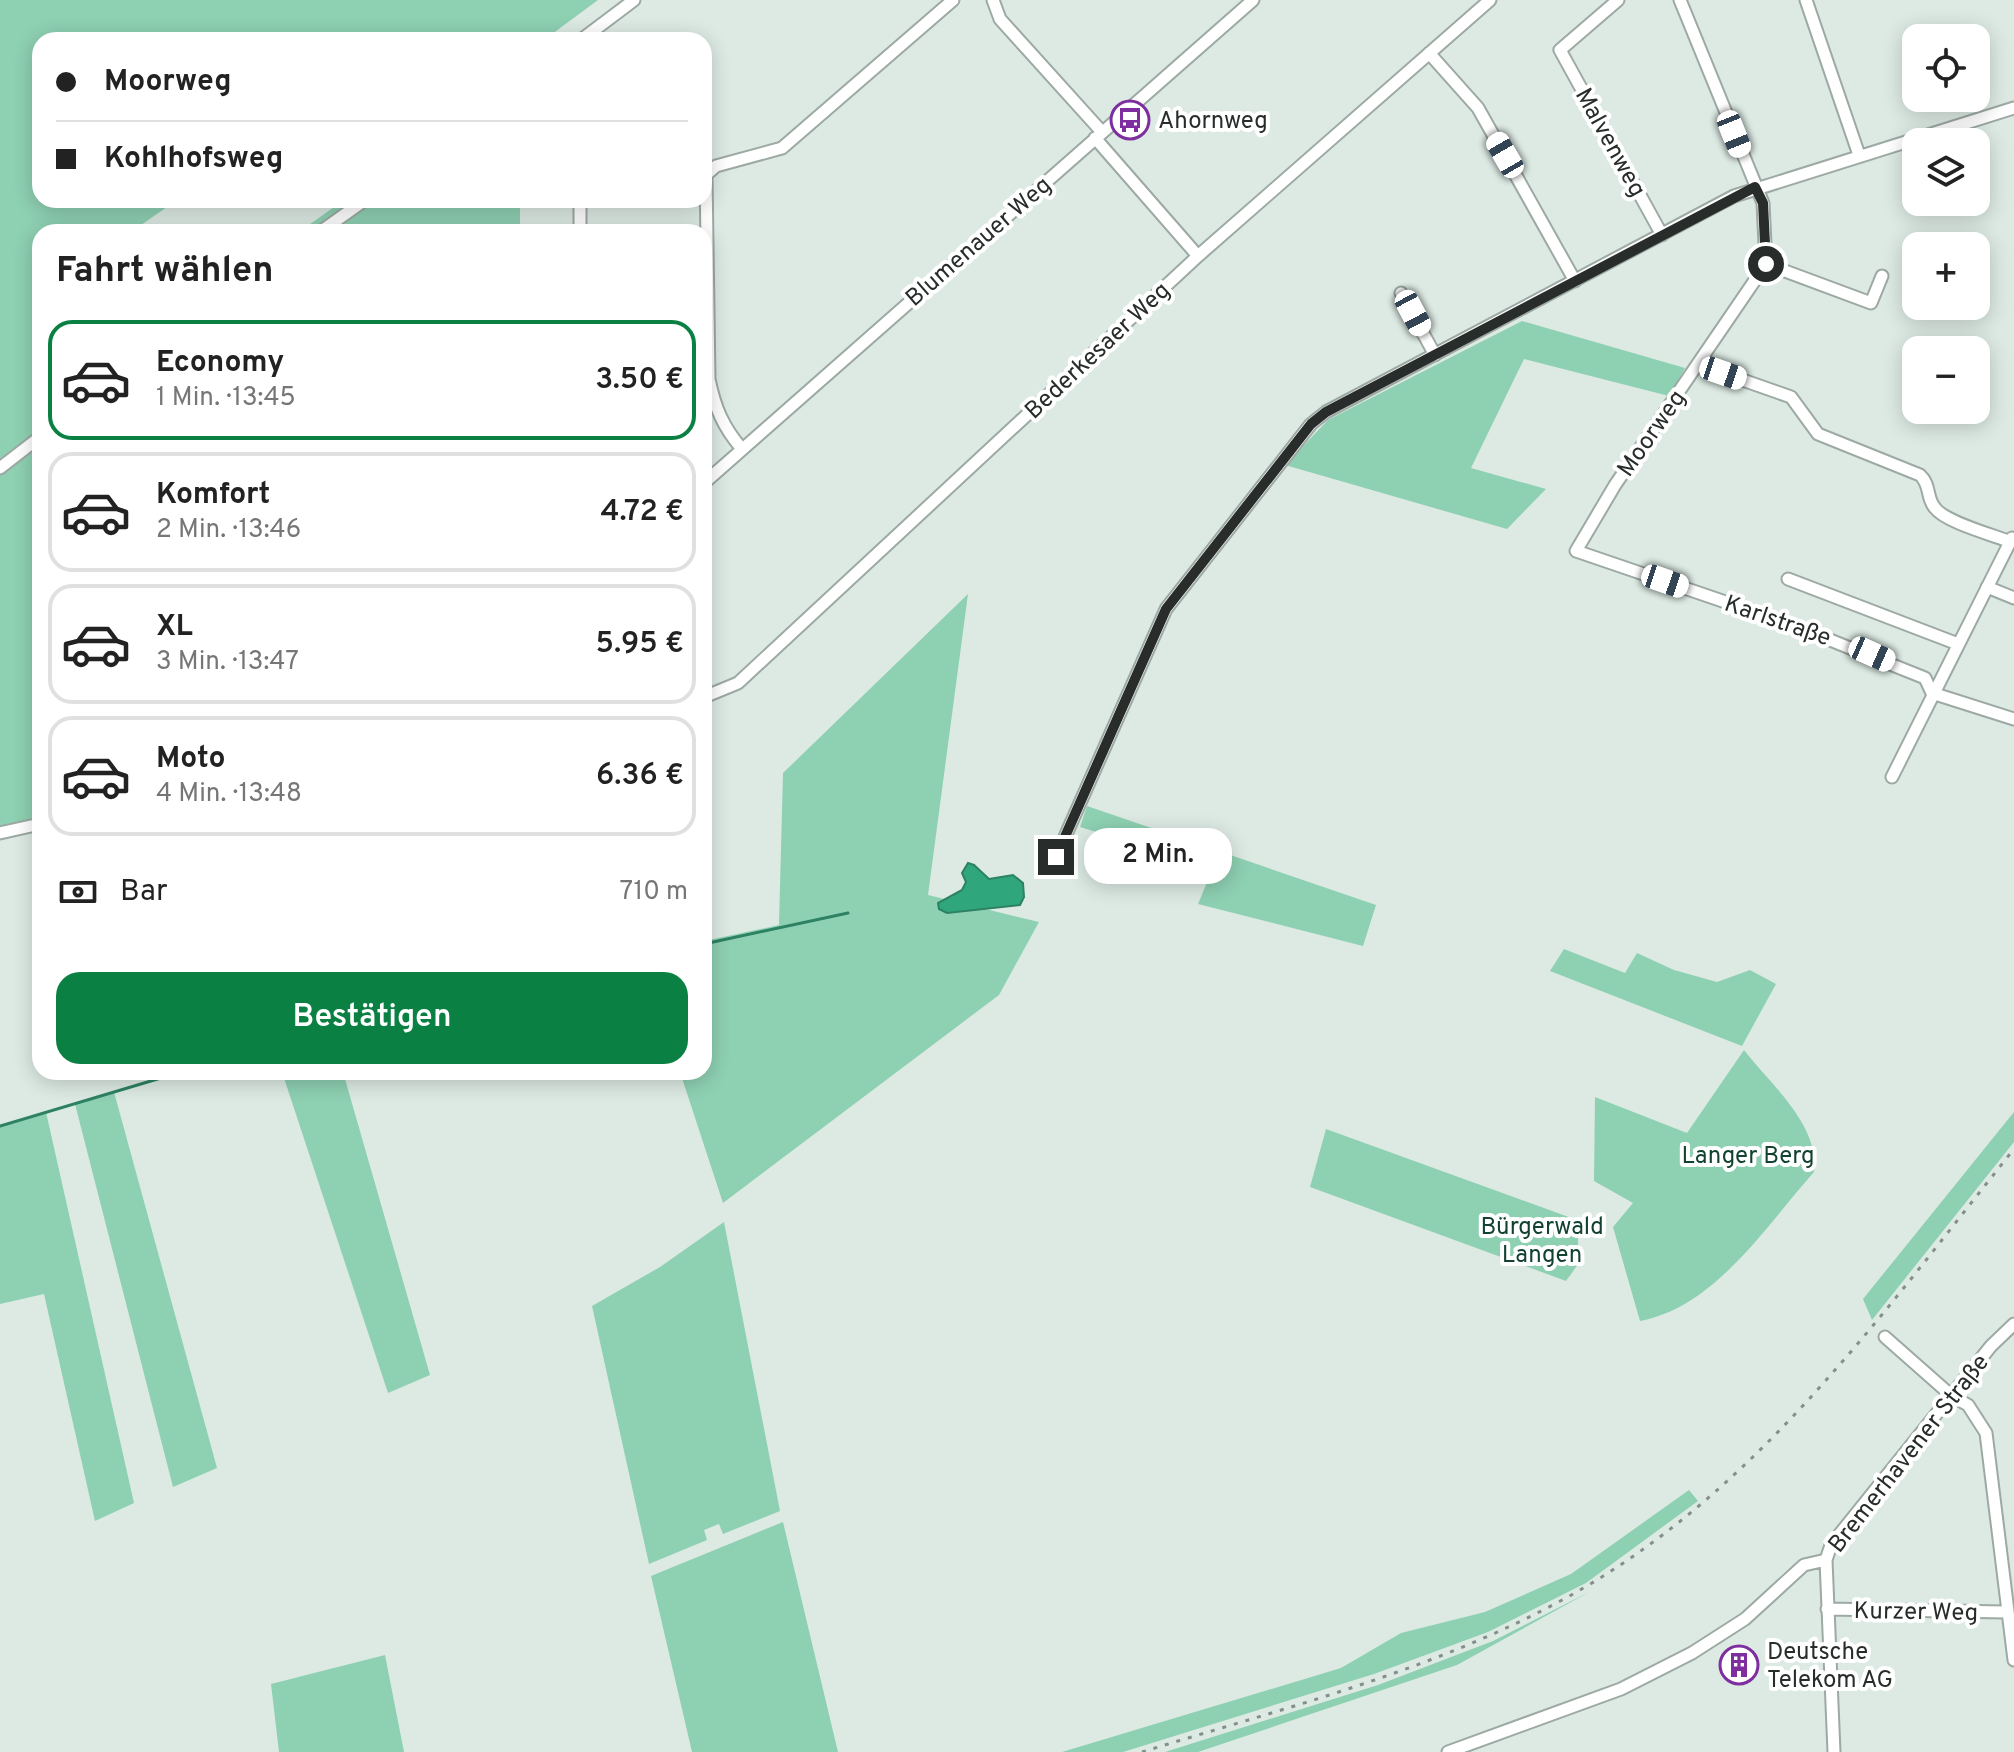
<!DOCTYPE html>
<html lang="de">
<meta charset="utf-8">
<style>
:root{--surface:#fff;--page:#f2f2f2;--text:#222;--muted:#767676;--line:#e0e0e0;--accent:#0b8043}
body{margin:0;font-family:Overpass,sans-serif;background:var(--page);color:var(--text);height:100vh;display:flex;flex-direction:column;font-size:30px;white-space:nowrap}
*{box-sizing:border-box;margin:0}
p{font-size:26px;color:var(--muted)}
.icon{flex:none;width:44px;height:44px;fill:none;stroke:currentColor;stroke-width:2;stroke-linecap:round;stroke-linejoin:round}
.map{position:relative;flex:1;overflow:hidden}
.details{position:absolute;left:32px;top:224px;width:680px;height:856px;display:flex;flex-direction:column;background:var(--surface);border-radius:24px;box-shadow:0 4px 20px #0003}
.details>*{flex:none}
.hud{position:absolute;left:32px;top:32px;width:680px;height:176px;border-radius:24px;box-shadow:0 4px 20px #0003;display:grid;align-content:center;height:176px;padding:0 24px;background:var(--surface)}
.controls{position:absolute;left:1902px;top:24px;display:grid;gap:16px}
.controls a{display:grid;place-items:center;width:88px;height:88px;border-radius:16px;background:var(--surface);box-shadow:0 4px 20px #0003;font-size:40px}
.end{position:absolute;width:36px;height:36px;margin:-18px;border:10px solid #282d2b;background:#fff;box-shadow:0 0 0 4px #fff}
.from{border-radius:50%}
.bubble{position:absolute;height:56px;border-radius:24px;background:var(--surface);box-shadow:0 4px 20px #0003;font-size:26px;font-weight:600;line-height:56px;text-align:center}
.car{position:absolute;width:24px;height:48px;margin:-24px -12px;border-radius:10px;box-shadow:0 0 6px 2px #0007;background:linear-gradient(#fff 24%,#345 0 40%,#fff 0 76%,#345 0 86%,#fff 0)}
.hud b{display:flex;align-items:center;gap:28px;height:76px;font-size:30px}
.hud b+b{border-top:2px solid var(--line)}
.hud i{width:20px;height:20px;background:var(--text)}
ul{padding:0;list-style:none}
li{display:flex;align-items:center;gap:24px;height:120px;margin:0 16px 12px;padding:0 8px;border:4px solid var(--line);border-radius:24px}
li div{flex:1}
li b{display:block;font-size:30px}
li em{font-style:normal;font-weight:600}
li.on{border-color:var(--accent)}
li>.icon{width:72px;height:72px;stroke-width:1.5}
h2{padding:0 24px;font-size:36px;line-height:96px}
.pay{display:flex;align-items:center;gap:20px;height:88px;padding:0 24px;font-size:30px}
.pay p{margin-inline-start:auto}
.action{display:flex;gap:16px;margin-top:auto;padding:16px 24px}
.action a{flex:1;height:92px;border-radius:24px;background:var(--accent);color:#fff;font-size:32px;font-weight:600;line-height:92px;text-align:center}
.map>svg:first-child{display:block}
.green{fill:#8ed0b2}
.water{fill:#2fa67b;stroke:#2d8263;stroke-width:2}
.lines{fill:none;stroke-linecap:round;stroke-linejoin:round}
.stream{stroke:#2d8263;stroke-width:3}
.street-casing{stroke:#9da9a3;stroke-width:15}
.street{stroke:#fff;stroke-width:11}
.rail{stroke:#858e8a;stroke-width:3;stroke-dasharray:4 8;stroke-linecap:butt}
.route{stroke:#282d2b;stroke-width:10}
.labels{text-anchor:middle;stroke-width:8;stroke-linejoin:round;paint-order:stroke}
.poi-label{font-size:24px;fill:#282d2b;stroke:#fff;text-anchor:start}
.street-label{font-size:24px;fill:#282d2b;stroke:#fff}
.park-label{font-size:24px;fill:#124230;stroke:#fff}
</style>
<div class="map">
<svg width="2014" height="1752" viewBox="0 0 2014 1752">
<rect width="100%" height="100%" fill="#ddeae4"/>
<path class="green" d="M0,0H598L544,40H40V200H177L131,232H40V819L0,828Z
M344,200H520V232H299Z
M1522,321L1685,368L1669,396L1524,359L1471,468L1546,489L1507,529L1285,465L1328,420Z
M968,594L928,895L1039,922L999,995L723,1203L680,1072H704V941L779,925L783,773Z
M1087,806L1376,905L1363,946L1198,904L1213,868L1080,827Z
M1564,949L1625,973L1637,953L1674,970L1717,982L1750,970L1776,984L1742,1046L1550,971Z
M1744,1050C1771,1085 1820,1125 1814,1172C1765,1227 1715,1307 1640,1321L1613,1227L1633,1203L1594,1181L1595,1097L1687,1133Z
M282,1072H343L430,1375L388,1393Z
M114,1092L217,1468L173,1487L75,1104Z
M46,1112L134,1503L95,1521L44,1294L0,1304V1126Z
M2014,1112V1142L1872,1320L1863,1299Z
M1326,1129L1577,1220L1579,1263L1566,1281L1310,1187Z
M724,1222L780,1511L723,1534L719,1524L704,1530L707,1540L649,1564L592,1306L660,1267Z
M1689,1490L1698,1501L1586,1583L1488,1632L1374,1674L1123,1752H1062L1341,1668L1401,1633L1485,1612L1571,1574Z
M783,1522L838,1752H692L651,1576Z
M1591,1591L1457,1665L1198,1752H1165L1378,1685L1493,1641Z
M385,1655L404,1752H279L271,1684Z"/>
<path class="water" d="M968,863L974,865L989,879L1013,875L1023,883L1024,897L1020,905L947,913L939,909L938,903L962,890L966,882L962,873Z"/>
<g class="lines">
<path class="stream" d="M704,944L848,913
M0,1126L181,1072"/>
<defs>
<path id="street" d="M993,0L1000,19L1102,132
M1618,0L1560,50L1662,235
M1680,0L1763,203L1766,264L1615,485L1576,551L1790,624L1925,678L1932,693L2014,719
M1806,0L1859,155
M581,40L634,0
M1429,53L1478,108L1575,281
M1095,138L1198,256
M580,200V232
M320,232L365,200
M1766,264L1871,303L1882,276
M1401,293L1435,355
M1700,365L1791,397L1818,434L1920,475C1931,485 1926,498 1935,508C1945,522 1993,535 2011,542
M742,449C723,427 715,408 709,379L706,175L716,166L782,148L953,0
M0,468L40,437
M704,483L1253,0
M1788,579L1958,644
M1987,587L2014,598
M704,697L738,683L1198,256L1490,0
M1892,777L2012,538
M0,833L40,824
M1056,857L1166,609L1311,424L1326,412L1734,196L2014,108
M1885,1337L1953,1397L1968,1405L1986,1433L2014,1660
M1827,1609L2006,1612
M1448,1752L1621,1689L1692,1653L1745,1619L1804,1565L1826,1560
M1834,1752L1826,1560L1831,1545L1991,1346L2014,1324"/>
</defs>
<use href="#street" class="street-casing"/>
<use href="#street" class="street"/>
<path class="rail" d="M1142,1752C1278,1710 1420,1674 1547,1608C1748,1505 1876,1321 2014,1149"/>
</g>
<g class="lines">
<path class="route" d="M1056,857L1166,609L1311,424L1326,412L1755,187L1763,203L1766,264"/>
</g>
<defs>
<symbol id="bus-ring" viewBox="-11 -11 22 22"><circle r="9.5" fill="#fff" stroke="#7e2e9e" stroke-width="1.5"/><path d="M-5-6H5V4H4V6H2V4H-2V6H-4V4H-5ZM-3.5-4V0h7V-4ZM-3.5 1.2v1.5H-2V1.2ZM2 1.2v1.5H3.5V1.2Z" fill="#7e2e9e"/></symbol>
<symbol id="building-ring" viewBox="-11 -11 22 22"><circle r="9.5" fill="#fff" stroke="#7e2e9e" stroke-width="1.5"/><path d="M-4-6H4V6H1V3H-1V6H-4ZM-2.5-4.3h1.7v1.8h-1.7ZM.8-4.3h1.7v1.8H.8ZM-2.5-1h1.7V.8h-1.7ZM.8-1h1.7V.8H.8Z" fill="#7e2e9e"/></symbol>
</defs>
<g fill-rule="evenodd">
<use href="#bus-ring" x="1108" y="98" width="44" height="44"/>
<use href="#building-ring" x="1717" y="1643" width="44" height="44"/>
</g>
<g class="labels">
<g class="poi-label">
<text x="1158" y="128">Ahornweg</text>
<text x="1767" y="1659">Deutsche<tspan x="1767" dy="28">Telekom AG</tspan></text>
</g>
<g class="street-label">
<text transform="translate(1611 142) rotate(61)" y="8">Malvenweg</text>
<text transform="translate(978 241) rotate(-41)" y="8">Blumenauer Weg</text>
<text transform="translate(1097 350) rotate(-43)" y="8">Bederkesaer Weg</text>
<text transform="translate(1651 433) rotate(-55)" y="8">Moorweg</text>
<text transform="translate(1778 620) rotate(19)" y="8">Karlstraße</text>
<text transform="translate(1908 1453) rotate(-52)" y="8">Bremerhavener Straße</text>
<text transform="translate(1916 1611) rotate(1)" y="8">Kurzer Weg</text>
</g>
<g class="park-label">
<text x="1748" y="1163">Langer Berg</text>
<text x="1542" y="1234">Bürgerwald<tspan x="1542" dy="28">Langen</tspan></text>
</g>
</g>
</svg>
<div class="controls">
<a><svg class="icon" aria-label="locate" viewBox="0 0 24 24"><circle cx="12" cy="12" r="6"/><path d="M12 2v4M12 18v4M2 12h4M18 12h4"/></svg></a>
<a><svg class="icon" aria-label="layers" viewBox="0 0 24 24"><path d="M12 4l9 5-9 5-9-5zM3 14l9 5 9-5"/></svg></a>
<a>+</a>
<a>−</a>
</div>
<i class="end from" style="left:1766px;top:264px"></i>
<i class="end" style="left:1056px;top:857px"></i>
<div class="bubble" style="left:1084px;top:828px;width:148px">2 Min.</div>
<i class="car" style="left:1734px;top:134px;rotate:158deg"></i>
<i class="car" style="left:1505px;top:155px;rotate:330deg"></i>
<i class="car" style="left:1413px;top:313px;rotate:152deg"></i>
<i class="car" style="left:1723px;top:373px;rotate:109deg"></i>
<i class="car" style="left:1665px;top:581px;rotate:109deg"></i>
<i class="car" style="left:1872px;top:654px;rotate:114deg"></i>
<div class="hud">
<b><i class="from"></i>Moorweg</b>
<b><i></i>Kohlhofsweg</b>
</div>
<section class="details">
<h2>Fahrt wählen</h2>
<ul>
<li class="on"><svg class="icon" aria-label="car" viewBox="0 0 24 24"><path d="M5 17H2v-5l4-1 3-4h7l3 4 3 1v5h-3M9 17h6M6 11h13"/><circle cx="7" cy="17" r="2"/><circle cx="17" cy="17" r="2"/></svg><div><b>Economy</b><p>1 Min. · 13:45</p></div><em>3.50 €</em></li>
<li><svg class="icon" aria-label="car" viewBox="0 0 24 24"><path d="M5 17H2v-5l4-1 3-4h7l3 4 3 1v5h-3M9 17h6M6 11h13"/><circle cx="7" cy="17" r="2"/><circle cx="17" cy="17" r="2"/></svg><div><b>Komfort</b><p>2 Min. · 13:46</p></div><em>4.72 €</em></li>
<li><svg class="icon" aria-label="car" viewBox="0 0 24 24"><path d="M5 17H2v-5l4-1 3-4h7l3 4 3 1v5h-3M9 17h6M6 11h13"/><circle cx="7" cy="17" r="2"/><circle cx="17" cy="17" r="2"/></svg><div><b>XL</b><p>3 Min. · 13:47</p></div><em>5.95 €</em></li>
<li><svg class="icon" aria-label="car" viewBox="0 0 24 24"><path d="M5 17H2v-5l4-1 3-4h7l3 4 3 1v5h-3M9 17h6M6 11h13"/><circle cx="7" cy="17" r="2"/><circle cx="17" cy="17" r="2"/></svg><div><b>Moto</b><p>4 Min. · 13:48</p></div><em>6.36 €</em></li>
</ul>
<div class="pay"><svg class="icon" aria-label="cash" viewBox="0 0 24 24"><path d="M3 7h18v10H3z"/><circle cx="12" cy="12" r="2"/></svg>Bar<p>710 m</p></div>
<div class="action"><a>Bestätigen</a></div>
</section>
</div>
